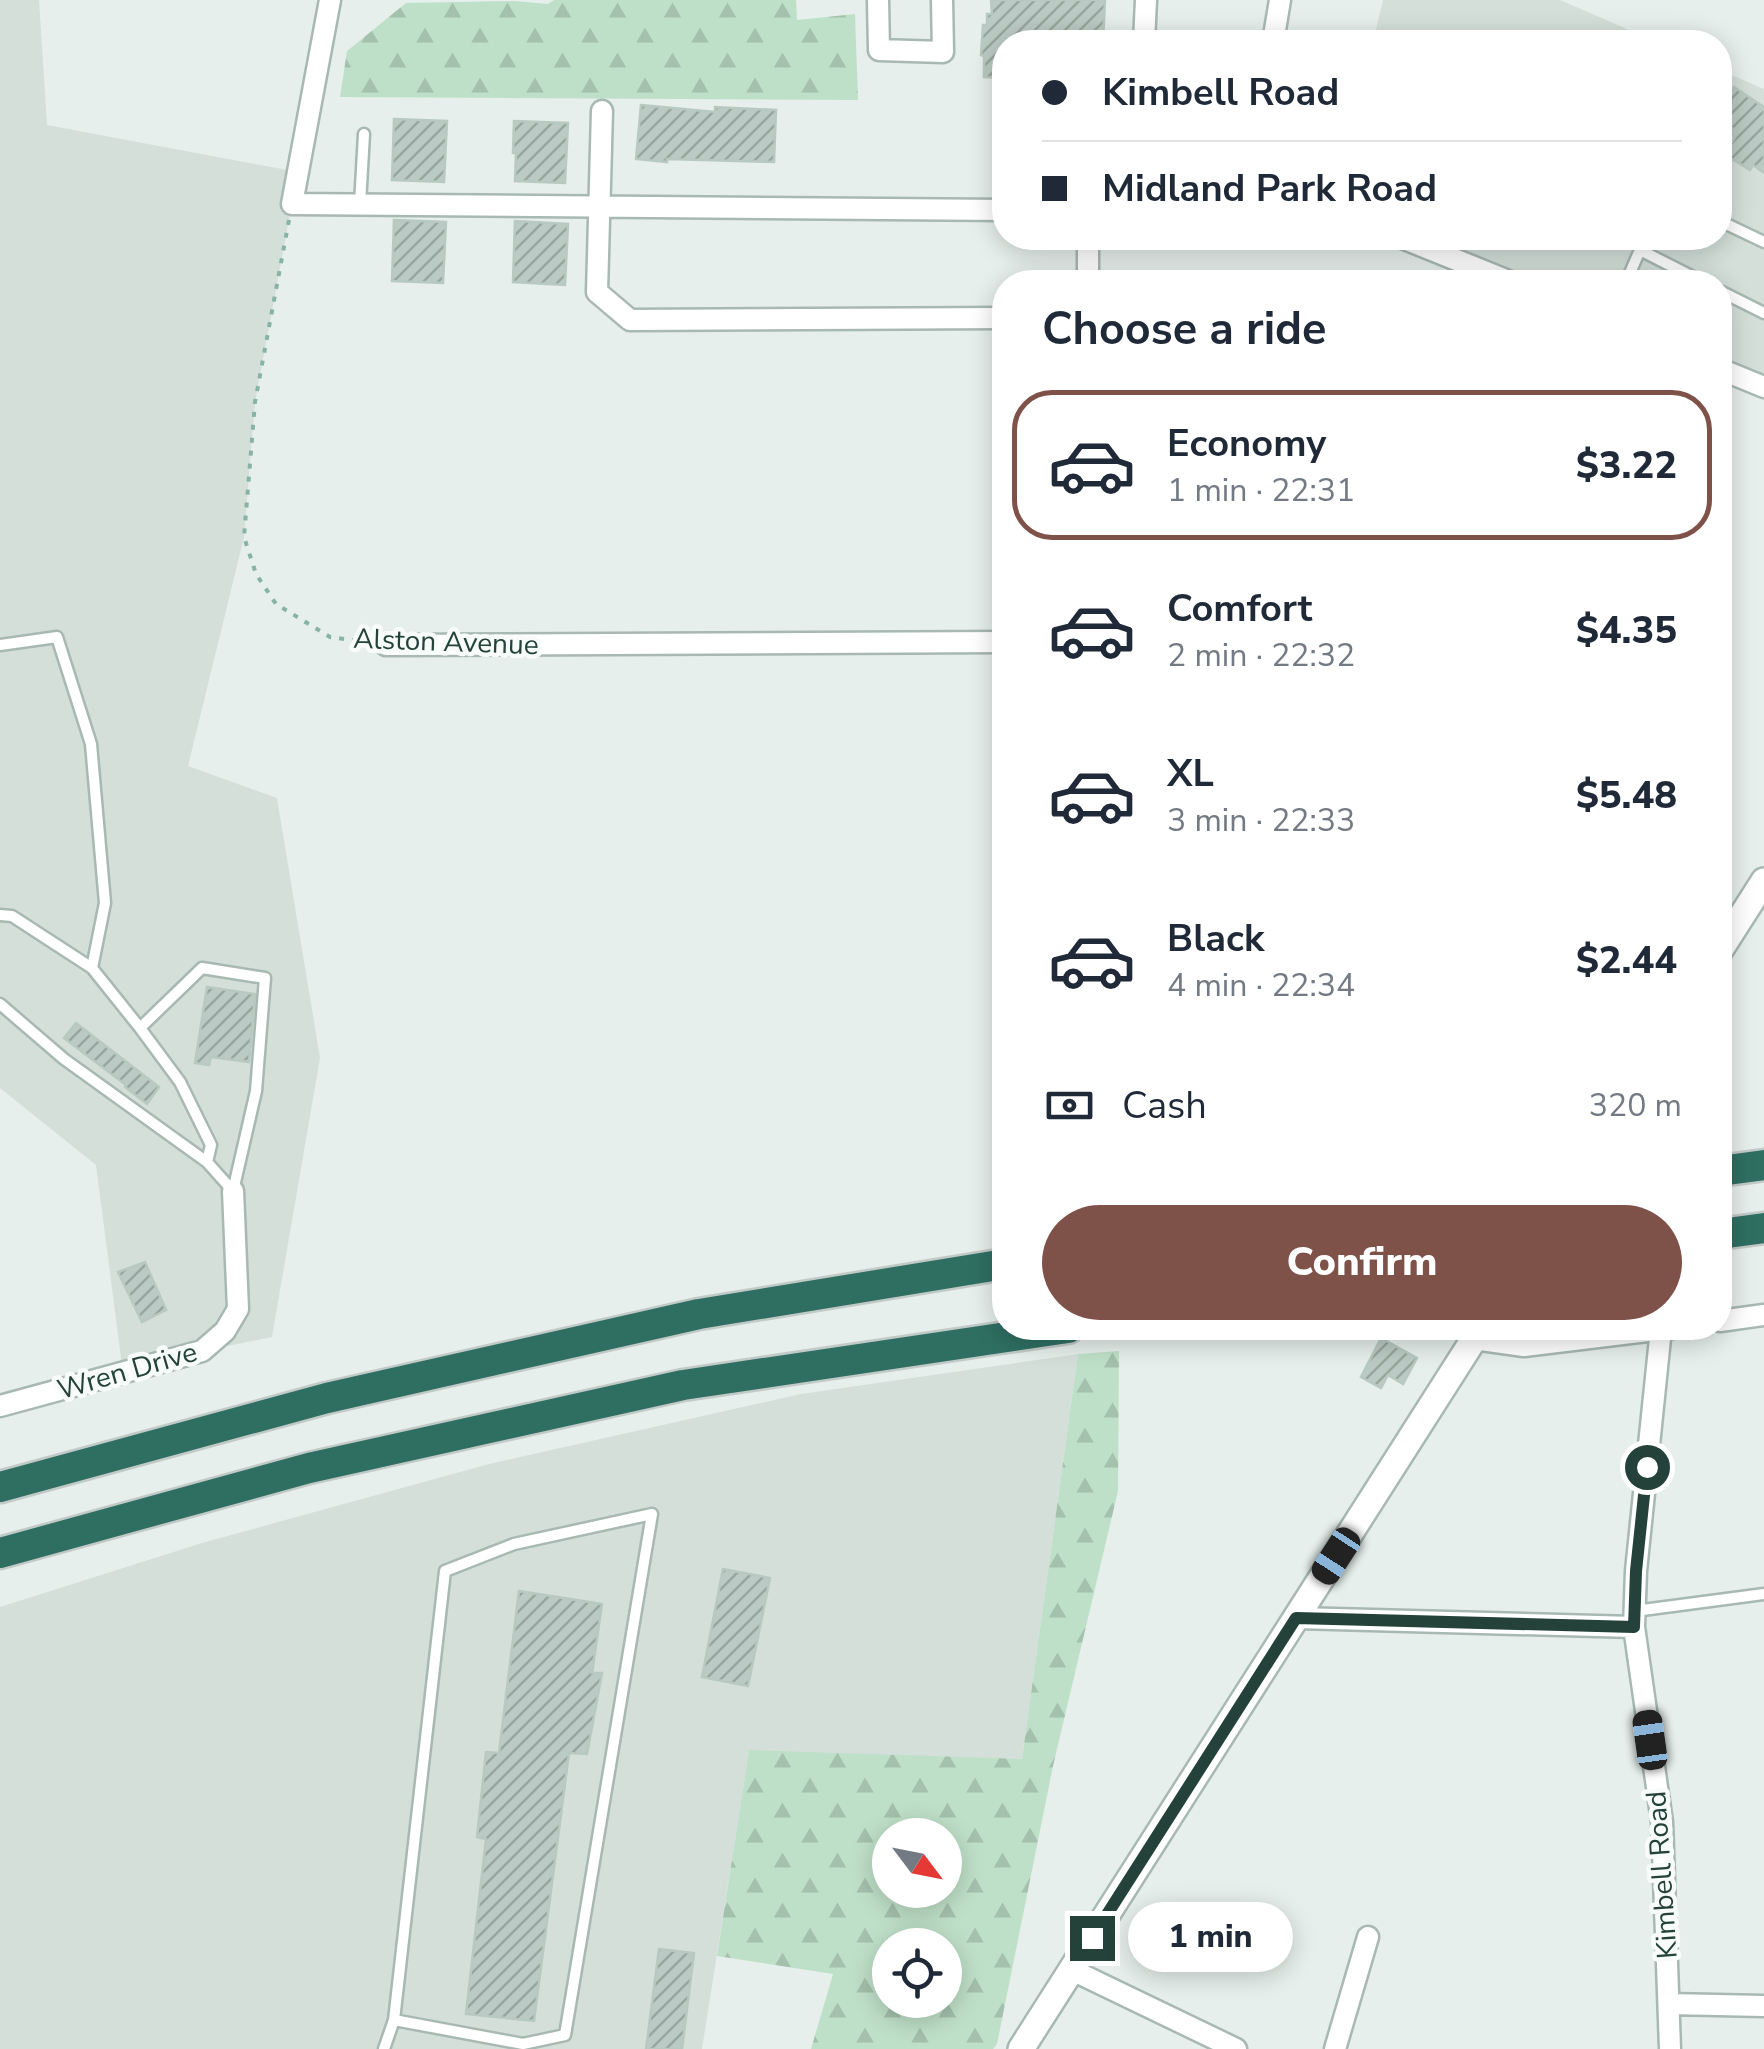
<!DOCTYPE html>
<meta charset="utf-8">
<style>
:root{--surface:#fff;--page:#f6f6f7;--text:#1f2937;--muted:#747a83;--line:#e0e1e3;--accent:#7f5249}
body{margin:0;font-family:"Nunito Sans",sans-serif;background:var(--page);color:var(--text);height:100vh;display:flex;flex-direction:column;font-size:38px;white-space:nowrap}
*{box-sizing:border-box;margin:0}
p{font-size:32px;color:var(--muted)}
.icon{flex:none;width:55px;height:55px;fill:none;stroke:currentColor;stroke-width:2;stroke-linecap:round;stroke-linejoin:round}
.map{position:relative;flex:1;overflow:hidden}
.side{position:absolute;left:992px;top:270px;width:740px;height:1070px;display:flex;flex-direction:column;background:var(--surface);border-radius:40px;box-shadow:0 5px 25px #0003}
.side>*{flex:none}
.banner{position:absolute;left:992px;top:30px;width:740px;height:220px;border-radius:40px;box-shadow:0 5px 25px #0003;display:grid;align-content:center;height:220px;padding:0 50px;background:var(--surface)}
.needle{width:65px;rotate:122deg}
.controls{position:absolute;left:872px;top:1818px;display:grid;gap:20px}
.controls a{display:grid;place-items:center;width:90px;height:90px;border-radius:50%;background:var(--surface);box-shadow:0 5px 25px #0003;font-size:50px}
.end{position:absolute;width:45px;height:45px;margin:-22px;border:12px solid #24423a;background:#fff;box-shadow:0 0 0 5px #fff}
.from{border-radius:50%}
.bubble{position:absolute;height:70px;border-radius:35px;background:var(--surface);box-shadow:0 5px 25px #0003;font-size:32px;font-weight:800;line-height:70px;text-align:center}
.car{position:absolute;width:30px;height:60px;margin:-30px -15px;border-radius:12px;box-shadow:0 0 8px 2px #0007;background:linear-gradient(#222 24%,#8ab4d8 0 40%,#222 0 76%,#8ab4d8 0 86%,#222 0)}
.banner b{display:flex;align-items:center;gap:35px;height:95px;font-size:38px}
.banner b+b{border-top:2px solid var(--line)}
.banner i{width:25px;height:25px;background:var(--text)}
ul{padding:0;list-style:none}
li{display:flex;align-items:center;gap:30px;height:150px;margin:0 20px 15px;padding:0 30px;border:5px solid transparent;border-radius:40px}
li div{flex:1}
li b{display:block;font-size:38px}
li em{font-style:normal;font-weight:800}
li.active{border-color:var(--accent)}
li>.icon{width:90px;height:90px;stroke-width:1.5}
h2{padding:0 50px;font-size:45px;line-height:120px}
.pay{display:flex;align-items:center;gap:25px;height:110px;padding:0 50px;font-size:38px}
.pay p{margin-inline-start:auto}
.button{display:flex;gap:20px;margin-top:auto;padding:20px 50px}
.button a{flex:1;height:115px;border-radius:60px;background:var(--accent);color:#fff;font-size:40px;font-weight:800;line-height:115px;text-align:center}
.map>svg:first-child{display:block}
.built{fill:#d4dfda}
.forest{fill:url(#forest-firs);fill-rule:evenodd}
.building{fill:url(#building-hatch);stroke:#b8c9c2;stroke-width:2.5}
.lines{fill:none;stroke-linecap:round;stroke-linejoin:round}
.service-casing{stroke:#a8b8b2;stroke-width:15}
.minor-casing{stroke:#a8b8b2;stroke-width:25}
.tertiary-casing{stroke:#a8b8b2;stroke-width:30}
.motorway-casing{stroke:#c2cac8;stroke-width:35}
.path{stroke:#86b3a5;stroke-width:4;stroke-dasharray:5 8;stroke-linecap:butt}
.service{stroke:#fff;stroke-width:10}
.minor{stroke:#fff;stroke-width:20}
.tertiary{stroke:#fff;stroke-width:25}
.motorway{stroke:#2f6f62;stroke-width:30}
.route{stroke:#24423a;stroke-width:12}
.labels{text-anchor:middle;stroke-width:9;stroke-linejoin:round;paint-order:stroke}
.street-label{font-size:28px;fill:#24423a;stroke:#f7fbf9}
</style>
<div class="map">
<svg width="1764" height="2049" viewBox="0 0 1764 2049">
<defs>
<pattern id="forest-firs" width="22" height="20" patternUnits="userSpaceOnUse" patternTransform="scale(2.5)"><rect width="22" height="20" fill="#bfe0c8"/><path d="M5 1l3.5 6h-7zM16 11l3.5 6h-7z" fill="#a4c1ad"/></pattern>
<pattern id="building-hatch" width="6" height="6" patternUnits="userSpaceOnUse" patternTransform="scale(2.5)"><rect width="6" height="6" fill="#bbcac4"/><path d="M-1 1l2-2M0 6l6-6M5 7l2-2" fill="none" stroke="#98a6a0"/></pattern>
</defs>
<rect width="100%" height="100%" fill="#e6efeb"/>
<path class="built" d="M0,0H39L47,125L298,172L255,402L244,537L188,766L277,798L320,1058L272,1337L202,1351L123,1373L96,1165L0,1088Z
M1383,0H1560L1657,42H1373Z
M1720,70L1764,89V387L1720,369V282H1510L1399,238H1720Z
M1078,1354L1022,1759L749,1751L702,2049H0V1607L202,1543L489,1464L801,1394Z"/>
<path class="forest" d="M554,0H796L797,20L855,14L858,100L340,97L347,51L406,3L515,1L548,4Z
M1119,1351L1118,1491L1053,1766L997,2044L993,2049H811L833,1974L717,1956L749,1750L1022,1759L1078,1354ZM890,1835H945V1890H890ZM890,1945H945V2000H890Z"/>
<path class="building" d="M991,0H1105L1103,42H1005V78L984,77V56L981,55L983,25H987V14H992Z
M1734,87L1764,107V173L1753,165L1750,170L1724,154L1735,137L1729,133L1732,128L1720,120V107Z
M641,105L715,112V107L776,110L774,162L667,159V162L636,159Z
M394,119L447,121L444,182L392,180Z
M514,121L568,123L565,183L515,181L516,153H513Z
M394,220L446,222L443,283L392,281Z
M515,221L568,224L565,285L513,282Z
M207,987L255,994L249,1062L211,1057L209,1065L195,1063Z
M76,1023L159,1087L147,1104L125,1087L126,1085L64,1038Z
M145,1262L166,1310L142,1322L118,1272Z
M1381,1338L1417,1358L1403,1384L1388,1375L1381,1388L1361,1377Z
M723,1569L770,1578L748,1686L702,1677Z
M519,1591L602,1604L592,1673H602L587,1754L569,1753L534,2021L466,2014L486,1839L477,1837L486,1752L499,1753Z
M659,1949L694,1953L682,2049H646Z"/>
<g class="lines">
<defs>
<path id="service" d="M360,204L364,134
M1720,221L1764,242
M1640,250L1703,282
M1626,282L1640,250L1653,238
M1720,291L1764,313
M0,645L57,637L91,744L105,903L92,968
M0,915L12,916L92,968L140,1028L180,1082L211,1145L207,1162
M0,1004L64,1059L207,1162L233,1191
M140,1028L202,968L265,978L256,1091L233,1191
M1635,1611L1764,1594
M384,2049L394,2020L445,1571L514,1544L652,1514L565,2035L523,2044L394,2020"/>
<path id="minor" d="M330,0L292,204L1005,210
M878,0L879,50L943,52L942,0
M1144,42L1146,0
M1273,42L1280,0
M602,111L597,292L630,320L1005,318
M1402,238L1511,282
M1088,282V238
M1720,369L1764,387
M386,645L1005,642
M1720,1321L1764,1315
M1661,1329L1636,1571L1634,1627L1662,1822L1670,2049
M1474,1339L1524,1346L1672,1328
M0,1406L202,1351L225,1331L238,1309L233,1191
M1296,1618L1634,1627
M1072,1970L1236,2049
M1669,2004L1764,2006
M1335,2049L1368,1937"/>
<path id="tertiary" d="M1720,950L1764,881
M1021,2049L1481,1328"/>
<path id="motorway" d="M1720,1171L1764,1165
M1720,1234L1764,1228
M0,1487L327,1398L699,1314L1005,1264
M0,1553L309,1468L683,1385L1068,1328"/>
</defs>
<use href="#service" class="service-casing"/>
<use href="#minor" class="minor-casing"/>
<use href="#tertiary" class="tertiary-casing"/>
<use href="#motorway" class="motorway-casing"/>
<path class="path" d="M289,220L255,402L244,537L256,574L276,604L330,637L367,642"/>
<use href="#service" class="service"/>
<use href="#minor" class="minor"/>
<use href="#tertiary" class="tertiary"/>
<use href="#motorway" class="motorway"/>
</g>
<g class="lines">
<path class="route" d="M1092,1938L1296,1618L1634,1627L1636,1571L1647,1467"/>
</g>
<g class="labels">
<g class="street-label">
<text transform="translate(446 641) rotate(2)" y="10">Alston Avenue</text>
<text transform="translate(127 1370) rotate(-16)" y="10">Wren Drive</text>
<text transform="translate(1661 1875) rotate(-94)" y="10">Kimbell Road</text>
</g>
</g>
</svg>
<div class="controls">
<a><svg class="needle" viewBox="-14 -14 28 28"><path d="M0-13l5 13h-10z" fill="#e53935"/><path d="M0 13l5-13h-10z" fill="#747a83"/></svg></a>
<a><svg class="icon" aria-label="locate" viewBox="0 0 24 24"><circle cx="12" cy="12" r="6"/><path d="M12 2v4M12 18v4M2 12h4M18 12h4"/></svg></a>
</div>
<i class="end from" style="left:1647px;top:1467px"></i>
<i class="end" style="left:1092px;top:1938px"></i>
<div class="bubble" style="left:1128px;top:1902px;width:165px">1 min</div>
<i class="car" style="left:1336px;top:1556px;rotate:213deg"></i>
<i class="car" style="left:1650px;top:1740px;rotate:352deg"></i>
<div class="banner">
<b><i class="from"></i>Kimbell Road</b>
<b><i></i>Midland Park Road</b>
</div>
<section class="side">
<h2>Choose a ride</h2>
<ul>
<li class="active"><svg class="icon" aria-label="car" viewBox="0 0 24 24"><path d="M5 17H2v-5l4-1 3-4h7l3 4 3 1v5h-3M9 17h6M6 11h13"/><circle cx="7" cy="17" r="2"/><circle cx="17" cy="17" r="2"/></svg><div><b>Economy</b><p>1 min · 22:31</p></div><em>$3.22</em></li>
<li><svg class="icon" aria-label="car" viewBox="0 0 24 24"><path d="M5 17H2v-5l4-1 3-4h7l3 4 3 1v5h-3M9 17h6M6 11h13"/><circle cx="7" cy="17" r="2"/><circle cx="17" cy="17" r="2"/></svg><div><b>Comfort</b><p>2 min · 22:32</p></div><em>$4.35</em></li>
<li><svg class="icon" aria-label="car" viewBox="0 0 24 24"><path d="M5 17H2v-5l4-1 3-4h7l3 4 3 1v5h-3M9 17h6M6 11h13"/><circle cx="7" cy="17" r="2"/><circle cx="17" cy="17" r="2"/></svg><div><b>XL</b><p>3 min · 22:33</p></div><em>$5.48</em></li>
<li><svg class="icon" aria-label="car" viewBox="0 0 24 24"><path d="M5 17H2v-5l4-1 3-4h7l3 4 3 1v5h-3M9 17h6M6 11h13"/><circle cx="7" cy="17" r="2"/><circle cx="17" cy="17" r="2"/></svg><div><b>Black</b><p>4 min · 22:34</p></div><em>$2.44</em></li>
</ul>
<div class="pay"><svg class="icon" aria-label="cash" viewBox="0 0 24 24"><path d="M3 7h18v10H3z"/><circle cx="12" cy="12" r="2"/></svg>Cash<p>320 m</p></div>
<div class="button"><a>Confirm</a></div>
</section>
</div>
